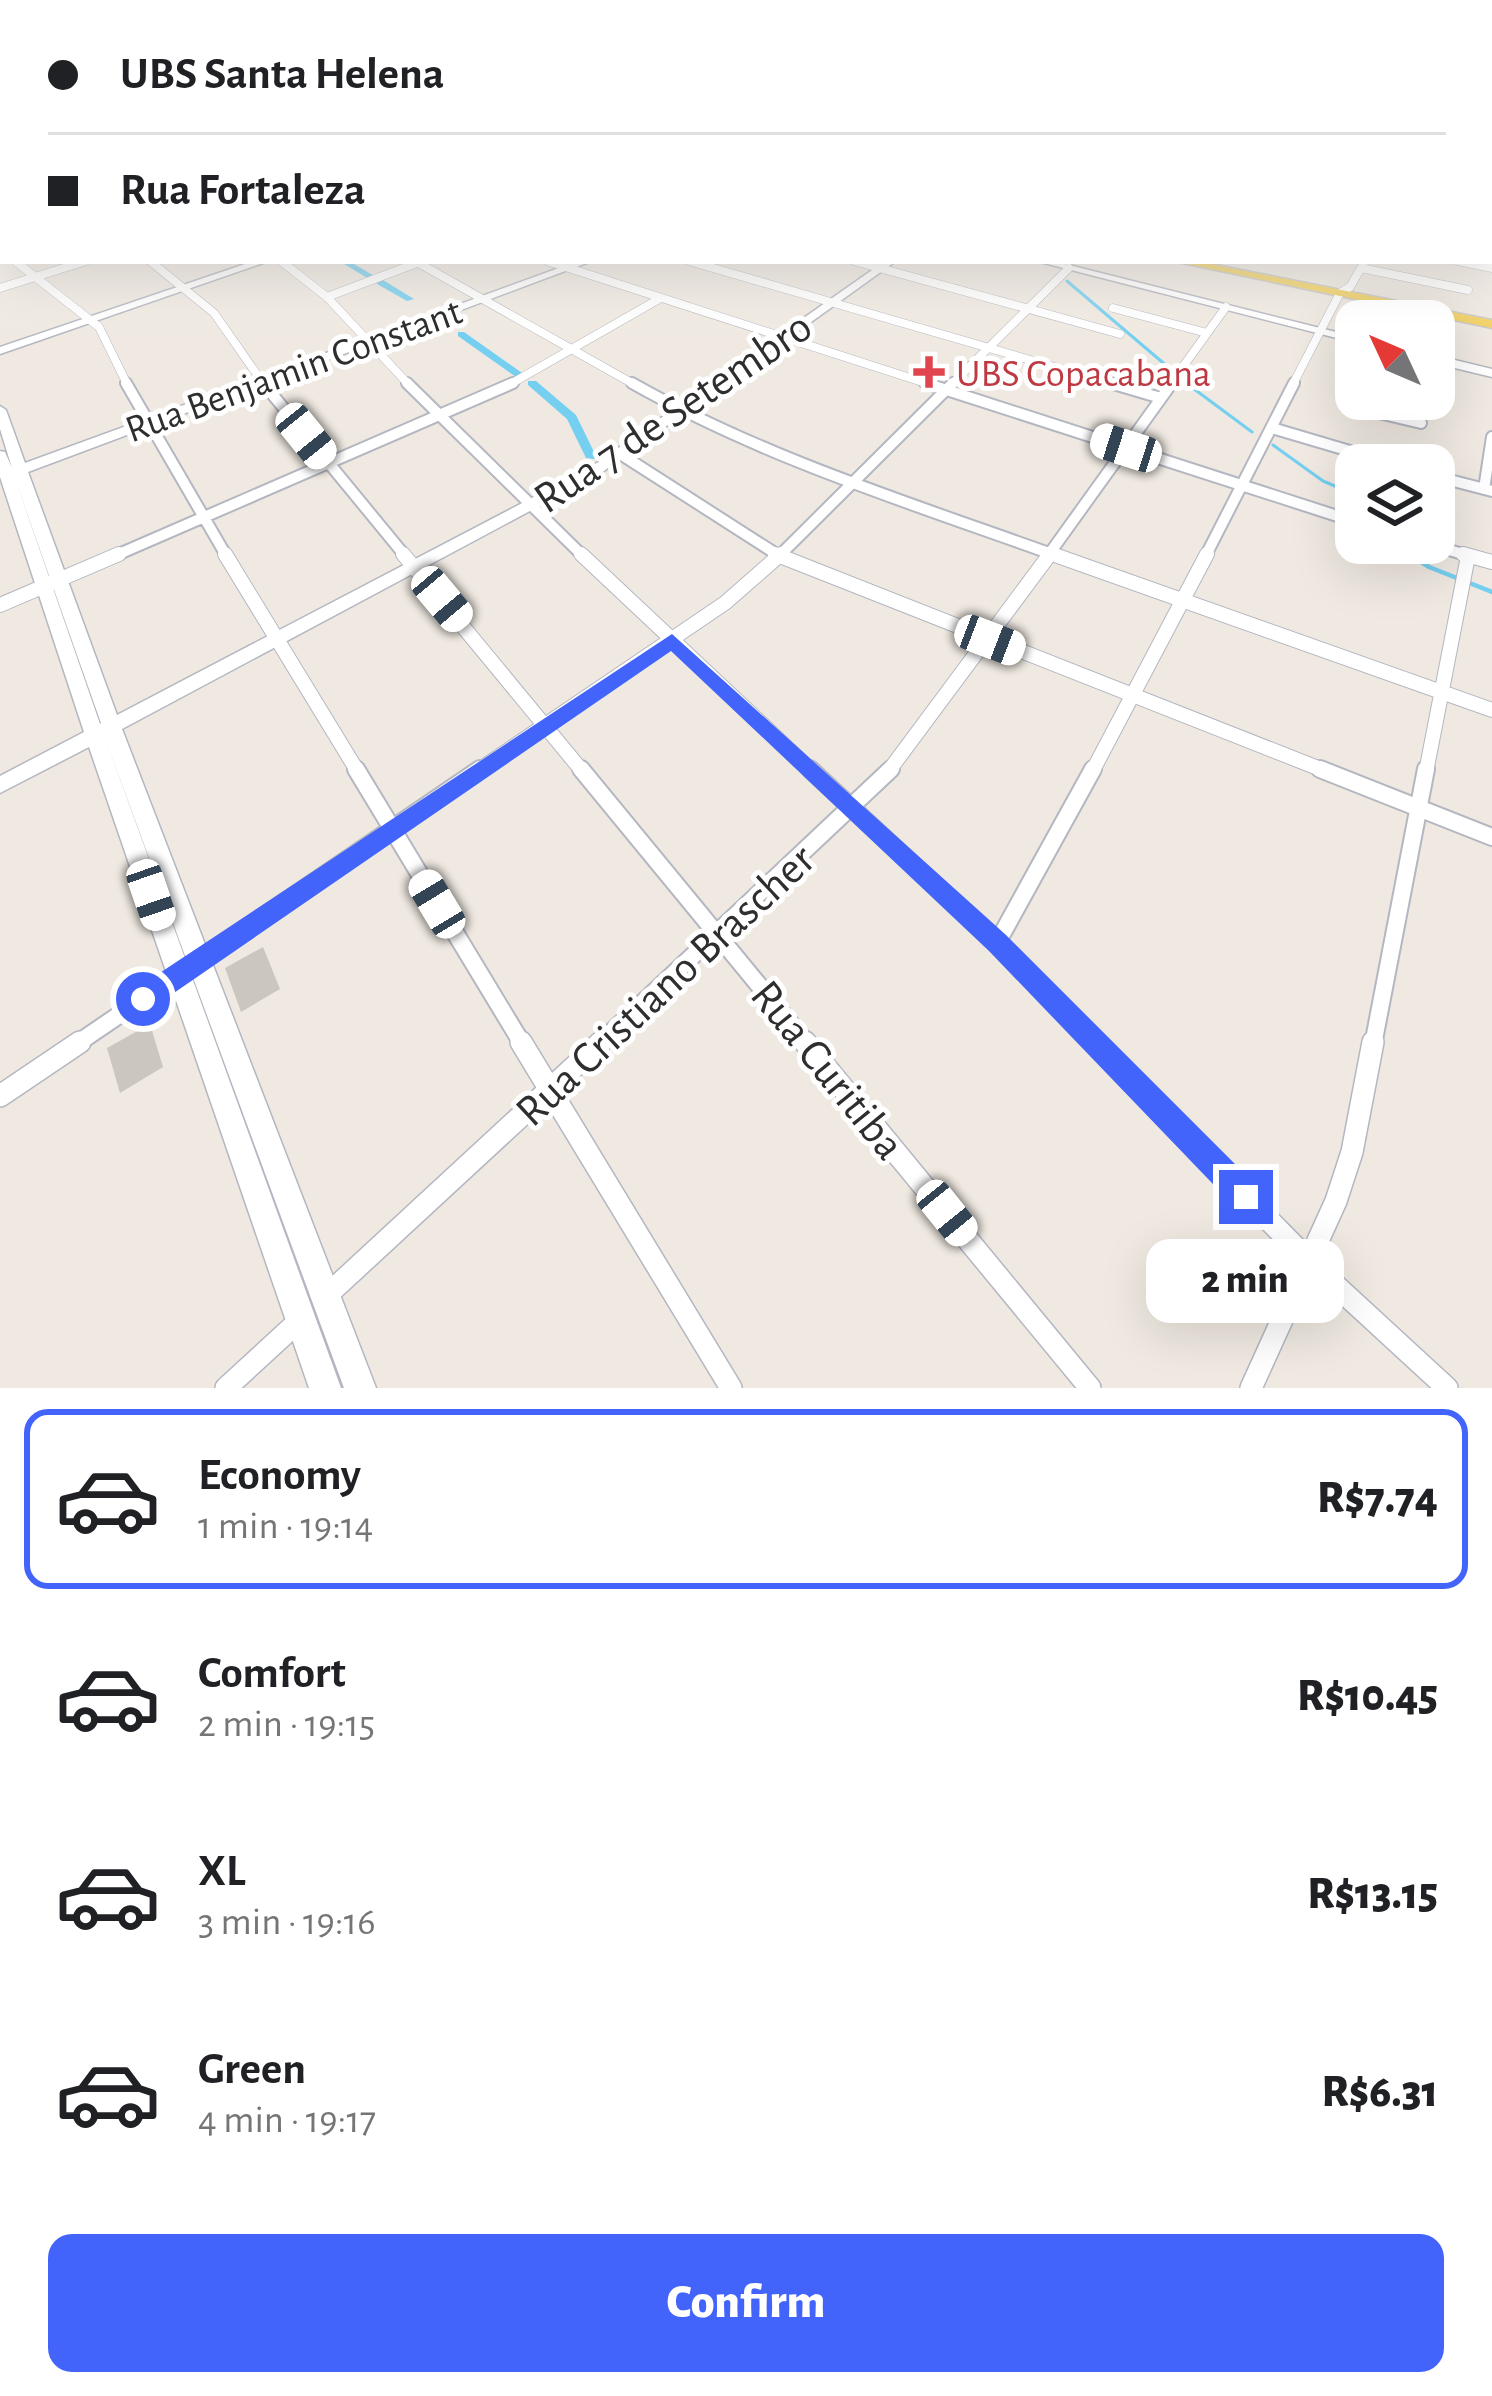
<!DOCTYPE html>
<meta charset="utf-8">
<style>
:root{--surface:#fff;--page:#f6f6f6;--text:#202124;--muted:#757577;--line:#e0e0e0;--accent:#4264fb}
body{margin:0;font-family:"Alegreya Sans",sans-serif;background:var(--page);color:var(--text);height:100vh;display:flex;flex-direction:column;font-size:45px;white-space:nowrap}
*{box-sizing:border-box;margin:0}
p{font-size:39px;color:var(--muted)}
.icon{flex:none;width:66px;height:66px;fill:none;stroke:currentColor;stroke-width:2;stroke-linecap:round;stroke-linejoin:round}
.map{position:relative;height:1388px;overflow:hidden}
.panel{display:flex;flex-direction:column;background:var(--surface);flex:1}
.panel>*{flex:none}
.banner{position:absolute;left:0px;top:0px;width:1494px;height:264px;box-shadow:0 12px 48px #0002;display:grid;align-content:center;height:264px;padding:0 48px;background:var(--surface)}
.needle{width:78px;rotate:314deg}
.controls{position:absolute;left:1335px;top:300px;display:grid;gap:24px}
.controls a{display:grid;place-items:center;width:120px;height:120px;border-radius:24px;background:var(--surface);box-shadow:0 12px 48px #0002;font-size:60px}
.end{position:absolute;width:54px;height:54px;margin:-27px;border:15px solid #4264fb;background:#fff;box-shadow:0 0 0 6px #fff}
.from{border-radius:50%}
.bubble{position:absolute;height:84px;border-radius:24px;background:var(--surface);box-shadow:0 12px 48px #0002;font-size:39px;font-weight:800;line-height:84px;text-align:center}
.car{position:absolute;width:36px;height:72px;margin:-36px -18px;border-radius:15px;box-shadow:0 0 9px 3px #0007;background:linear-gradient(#fff 24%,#345 0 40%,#fff 0 76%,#345 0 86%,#fff 0)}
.banner b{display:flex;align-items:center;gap:42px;height:114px;font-size:45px}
.banner b+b{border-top:3px solid var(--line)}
.banner i{width:30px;height:30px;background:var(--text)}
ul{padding:21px 0 0;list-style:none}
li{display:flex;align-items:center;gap:36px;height:180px;margin:0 24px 18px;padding:0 24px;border:6px solid transparent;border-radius:24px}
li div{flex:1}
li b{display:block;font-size:45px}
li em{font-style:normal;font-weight:800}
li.active{border-color:var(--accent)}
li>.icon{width:108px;height:108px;stroke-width:1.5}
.primary-button{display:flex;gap:24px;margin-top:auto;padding:24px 48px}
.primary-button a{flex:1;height:138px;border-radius:24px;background:var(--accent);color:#fff;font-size:48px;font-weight:800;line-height:138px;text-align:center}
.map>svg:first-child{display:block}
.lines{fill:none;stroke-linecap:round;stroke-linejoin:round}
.stream-far1{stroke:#75cff0;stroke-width:3}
.stream{stroke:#75cff0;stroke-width:4.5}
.canal{fill:#75cff0;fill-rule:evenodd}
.river{fill:#75cff0;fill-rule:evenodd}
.building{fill:#cbc7bf}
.street-far4-casing{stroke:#b4b7c1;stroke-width:9}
.street-far3-casing{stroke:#b4b7c1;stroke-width:14}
.street-far2-casing{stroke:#b4b7c1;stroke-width:16}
.street-far1-casing{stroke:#b4b7c1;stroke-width:20}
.street-casing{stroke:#b4b7c1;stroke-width:24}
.secondary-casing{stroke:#b4b7c1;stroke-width:3}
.primary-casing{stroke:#c9c9c9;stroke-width:3}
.street-far4{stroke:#fff;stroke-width:8}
.street-far3{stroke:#fff;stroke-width:10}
.street-far2{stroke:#fff;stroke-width:14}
.street-far1{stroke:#fff;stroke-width:16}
.street{stroke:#fff;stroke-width:21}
.secondary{fill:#fff;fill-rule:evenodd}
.primary{fill:#f2d163;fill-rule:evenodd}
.route{fill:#4264fb}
.health-dot{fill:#e0444e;stroke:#fff;stroke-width:4.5}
.labels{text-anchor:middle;stroke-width:10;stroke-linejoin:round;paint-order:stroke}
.far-street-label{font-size:39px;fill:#2e2e2e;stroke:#fff}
.far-health-label{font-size:39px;fill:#be3a42;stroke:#fff;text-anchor:start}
.street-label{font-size:45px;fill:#2e2e2e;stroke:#fff}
</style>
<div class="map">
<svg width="1492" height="1388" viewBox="0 0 1492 1388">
<rect width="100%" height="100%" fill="#efe9e1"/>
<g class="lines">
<path class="stream-far1" d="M1067,281L1168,367
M1186,383L1252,432
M1273,445L1323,481L1356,495
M1400,543L1413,557"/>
<path class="stream" d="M1409,554L1429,567L1492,592"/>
<path class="canal" d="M339,261H349L376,277L369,279Z
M377,280H383L414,299L407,301L377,284Z
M458,332H464L525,375L516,377L458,336Z
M528,381H536L576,415L595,454L603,456V460L586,458L567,419L528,385Z"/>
<path class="river" d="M0,170H3V178H0Z"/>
</g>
<path class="building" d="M263,947L280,989L241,1012L225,968Z
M150,1024L163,1067L120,1093L107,1048Z"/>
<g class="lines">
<defs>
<path id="street-far4" d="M15,261L99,327L128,386
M150,261L214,313L265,386
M281,261L327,297L410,386
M415,261L637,386
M547,261L935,386
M689,261L1120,386
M854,261L1120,334
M1458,261L1492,268
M1361,268L1468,290
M0,288L86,261
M327,297L422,261
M1113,308L1207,333
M507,386L659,299
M950,386L1069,268
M1169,386L1226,307
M1292,386L1340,293L1350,287L1365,261"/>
<path id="street-far3" d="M126,383L227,557
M263,383L406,557
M407,383L584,557
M632,383C766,459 916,505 1060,557
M925,383L1356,522
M1110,383L1161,398
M1345,405L1421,423
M1272,428L1397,465
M622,455L781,557
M1434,476L1492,491
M1484,489L1492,437
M1425,543L1473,557
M112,557L513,383
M778,557L953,383
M1047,557L1172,383
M1205,557L1294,383"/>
<path id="street-far2" d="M225,554L358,772
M403,554L583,772
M581,554L813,772
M775,554L1328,772
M1052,554L1492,710
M1463,554L1492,562
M0,605L119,554
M476,772L725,603L781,554
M888,772L1050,554
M1092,772L1207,554
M1426,772L1468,556"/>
<path id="street-far1" d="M356,769L523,1045
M581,769L808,1045
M810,769L997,943L1097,1045
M1320,769L1492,837
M997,943L1093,769
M75,1045L480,769
M598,1045L891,769
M1373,1045L1426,769"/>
<path id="street" d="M521,1042L731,1388
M805,1042L1090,1388
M1094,1042L1309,1261L1447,1388
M0,1096L80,1042
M325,1297L601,1042
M226,1388L300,1320
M1251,1388L1336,1201L1352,1152L1373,1042"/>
<path id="secondary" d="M1491,172H1492V177H1491Z
M1491,207H1492V213H1491Z
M3,222V228L0,229V223Z
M254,261H269L0,354V347Z
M578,261H592L28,472L117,715L591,467L885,261H896L601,473L122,729L376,1388H344L105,738L341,1388H309L89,747L0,793V776L84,732L0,477V451L5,452L12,468L0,429V406L6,410L25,463ZM14,476L101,723L100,724Z
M1036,261H1053L1356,337V343Z
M1434,355L1492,369V377L1434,363Z"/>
<path id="primary" d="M1173,261H1196L1492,320V328Z"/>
</defs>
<use href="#street-far4" class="street-far4-casing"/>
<use href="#street-far3" class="street-far3-casing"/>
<use href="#street-far2" class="street-far2-casing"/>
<use href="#street-far1" class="street-far1-casing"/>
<use href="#street" class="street-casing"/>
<use href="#secondary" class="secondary-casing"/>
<use href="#primary" class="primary-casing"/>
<use href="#street-far4" class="street-far4"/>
<use href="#street-far3" class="street-far3"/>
<use href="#street-far2" class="street-far2"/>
<use href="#street-far1" class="street-far1"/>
<use href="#street" class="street"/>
<use href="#secondary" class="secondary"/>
<use href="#primary" class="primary"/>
</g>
<linearGradient id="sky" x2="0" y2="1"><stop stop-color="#7abfeb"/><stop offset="0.42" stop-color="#f8f5f2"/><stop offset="1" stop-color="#f8f5f2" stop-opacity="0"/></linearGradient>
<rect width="1492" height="337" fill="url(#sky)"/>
<path class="route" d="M672,634L1006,935L1257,1186L1261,1197L1257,1208L1246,1212L1236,1208L989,951L671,651L152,1008L143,1012L134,1008L130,999L134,990Z"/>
<path class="health-dot" d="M923 354h12v12h12v12h-12v12h-12v-12h-12v-12h12z"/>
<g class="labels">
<g class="far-street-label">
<text transform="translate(293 369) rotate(-20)" y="14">Rua Benjamin Constant</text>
</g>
<g class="far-health-label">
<text x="956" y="386">UBS Copacabana</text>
</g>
<g class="street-label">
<text transform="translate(672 411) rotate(-34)" y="16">Rua 7 de Setembro</text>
<text transform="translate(664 984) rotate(-43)" y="16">Rua Cristiano Brascher</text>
<text transform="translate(829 1069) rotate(51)" y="16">Rua Curitiba</text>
</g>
</g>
</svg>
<div class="controls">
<a><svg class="needle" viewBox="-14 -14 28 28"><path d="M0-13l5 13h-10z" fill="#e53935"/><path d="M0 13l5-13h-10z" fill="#757577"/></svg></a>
<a><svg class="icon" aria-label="layers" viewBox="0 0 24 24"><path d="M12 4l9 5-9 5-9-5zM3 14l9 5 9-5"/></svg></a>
</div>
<i class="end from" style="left:143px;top:999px"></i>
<i class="end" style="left:1246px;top:1197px"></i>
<div class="bubble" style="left:1146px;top:1239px;width:198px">2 min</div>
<i class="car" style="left:306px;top:436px;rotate:141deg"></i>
<i class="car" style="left:1126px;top:448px;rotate:288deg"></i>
<i class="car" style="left:442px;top:599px;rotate:140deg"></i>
<i class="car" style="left:990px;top:640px;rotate:111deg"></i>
<i class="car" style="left:151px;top:895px;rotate:161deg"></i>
<i class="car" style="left:437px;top:904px;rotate:329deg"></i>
<i class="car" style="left:947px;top:1213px;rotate:141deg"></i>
<div class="banner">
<b><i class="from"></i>UBS Santa Helena</b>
<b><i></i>Rua Fortaleza</b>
</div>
</div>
<section class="panel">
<ul>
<li class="active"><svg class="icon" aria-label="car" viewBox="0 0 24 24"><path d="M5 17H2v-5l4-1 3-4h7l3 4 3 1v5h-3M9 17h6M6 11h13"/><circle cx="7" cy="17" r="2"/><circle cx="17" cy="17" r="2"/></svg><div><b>Economy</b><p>1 min · 19:14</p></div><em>R$7.74</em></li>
<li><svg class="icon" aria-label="car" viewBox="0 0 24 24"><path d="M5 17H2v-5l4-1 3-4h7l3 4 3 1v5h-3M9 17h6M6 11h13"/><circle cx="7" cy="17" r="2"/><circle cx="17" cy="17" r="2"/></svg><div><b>Comfort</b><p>2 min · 19:15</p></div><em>R$10.45</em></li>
<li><svg class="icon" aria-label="car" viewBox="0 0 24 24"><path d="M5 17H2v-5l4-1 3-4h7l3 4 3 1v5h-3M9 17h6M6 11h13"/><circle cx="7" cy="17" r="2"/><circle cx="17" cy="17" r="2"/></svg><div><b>XL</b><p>3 min · 19:16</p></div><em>R$13.15</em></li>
<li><svg class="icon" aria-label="car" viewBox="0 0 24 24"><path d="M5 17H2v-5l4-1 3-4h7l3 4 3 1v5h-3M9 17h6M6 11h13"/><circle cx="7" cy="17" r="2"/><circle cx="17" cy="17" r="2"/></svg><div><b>Green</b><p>4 min · 19:17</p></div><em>R$6.31</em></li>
</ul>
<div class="primary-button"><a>Confirm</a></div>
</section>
